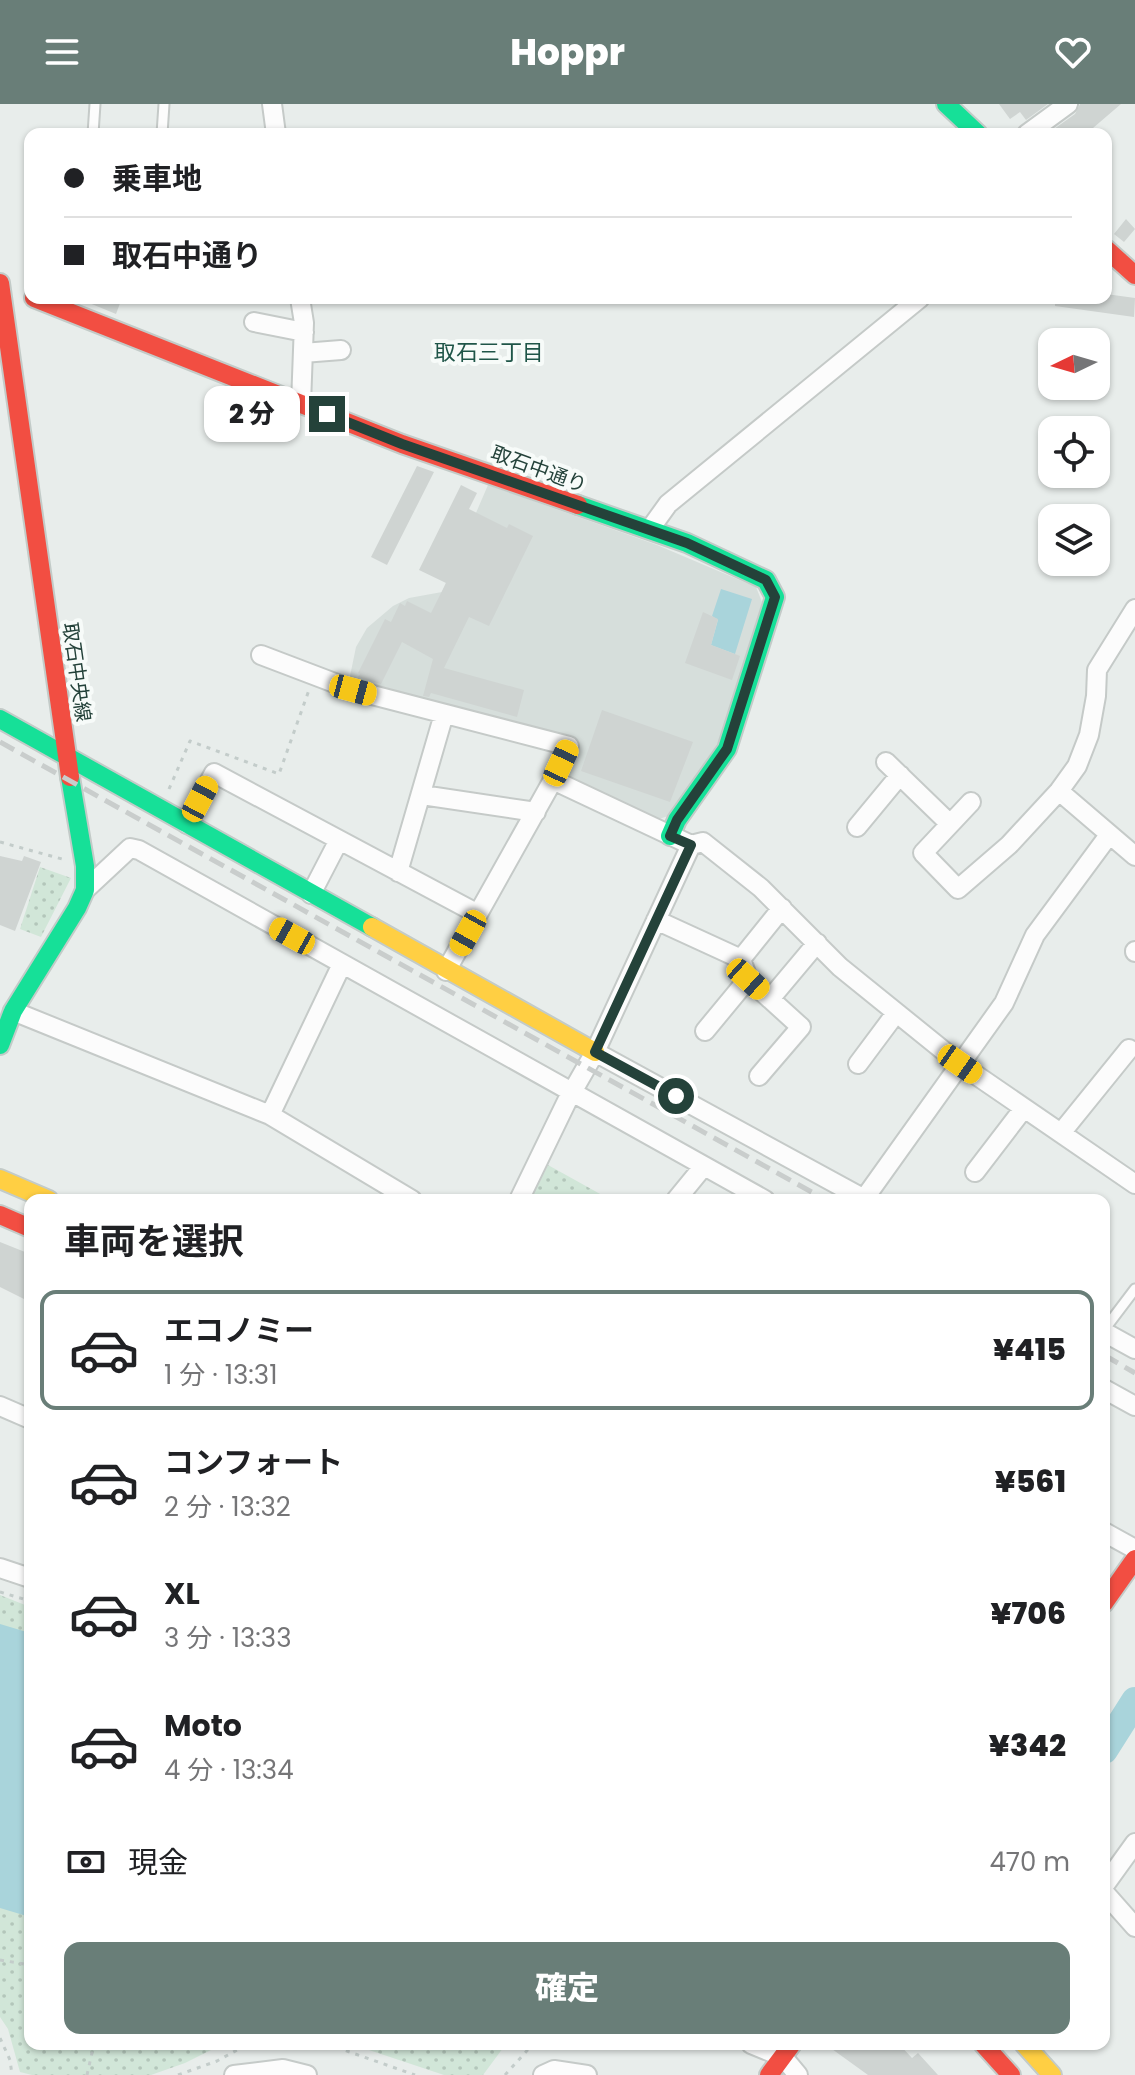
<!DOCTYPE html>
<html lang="ja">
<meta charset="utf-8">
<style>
:root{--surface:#fff;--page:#f6f6f6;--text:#202124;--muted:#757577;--line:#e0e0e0;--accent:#697e78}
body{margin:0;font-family:Poppins,"Noto Sans JP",sans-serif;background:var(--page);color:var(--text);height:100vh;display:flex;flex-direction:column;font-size:30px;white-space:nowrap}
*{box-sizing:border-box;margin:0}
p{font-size:26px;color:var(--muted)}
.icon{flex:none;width:44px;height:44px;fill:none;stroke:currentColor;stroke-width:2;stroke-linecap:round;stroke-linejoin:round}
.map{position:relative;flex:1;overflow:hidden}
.details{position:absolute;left:24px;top:1090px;width:1086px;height:856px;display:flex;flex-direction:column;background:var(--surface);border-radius:16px;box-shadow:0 2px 6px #0004}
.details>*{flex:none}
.hud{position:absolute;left:24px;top:24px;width:1088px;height:176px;border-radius:16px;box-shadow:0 2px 6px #0004;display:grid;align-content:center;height:176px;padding:0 40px;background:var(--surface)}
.needle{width:52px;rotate:265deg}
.buttons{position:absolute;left:1038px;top:224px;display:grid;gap:16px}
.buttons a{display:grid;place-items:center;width:72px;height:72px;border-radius:16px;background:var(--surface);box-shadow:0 2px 6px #0004;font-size:40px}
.end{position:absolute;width:36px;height:36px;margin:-18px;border:10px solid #24423a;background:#fff;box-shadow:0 0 0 4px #fff}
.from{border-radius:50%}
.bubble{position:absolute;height:56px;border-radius:16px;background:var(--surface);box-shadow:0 2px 6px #0004;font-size:26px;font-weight:800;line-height:56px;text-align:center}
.car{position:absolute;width:24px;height:48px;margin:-24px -12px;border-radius:10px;box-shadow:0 0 6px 2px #0007;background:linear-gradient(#f5c518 24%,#345 0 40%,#f5c518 0 76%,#345 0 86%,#f5c518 0)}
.hud b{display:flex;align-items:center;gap:28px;height:76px;font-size:30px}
.hud b+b{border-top:2px solid var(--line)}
.hud i{width:20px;height:20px;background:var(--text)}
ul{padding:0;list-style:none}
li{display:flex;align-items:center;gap:24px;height:120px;margin:0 16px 12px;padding:0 24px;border:4px solid transparent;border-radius:16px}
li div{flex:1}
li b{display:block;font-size:30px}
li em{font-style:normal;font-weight:800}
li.current{border-color:var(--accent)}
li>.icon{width:72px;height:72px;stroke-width:1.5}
h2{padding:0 40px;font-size:36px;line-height:96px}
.pay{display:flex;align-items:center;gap:20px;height:88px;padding:0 40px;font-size:30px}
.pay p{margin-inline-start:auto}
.cta{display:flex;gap:16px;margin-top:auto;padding:16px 40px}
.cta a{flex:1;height:92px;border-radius:16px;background:var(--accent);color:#fff;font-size:32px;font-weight:800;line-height:92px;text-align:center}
header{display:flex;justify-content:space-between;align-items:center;height:104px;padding:0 40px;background:var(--accent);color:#fff;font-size:36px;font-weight:800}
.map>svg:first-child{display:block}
.built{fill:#d6dedb}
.park{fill:url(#park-dots)}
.water{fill:#a9d4db}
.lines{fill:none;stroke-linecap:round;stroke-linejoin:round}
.river{stroke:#a9d4db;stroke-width:28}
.building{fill:#cfd4d2}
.lane-casing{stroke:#c5cac8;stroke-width:13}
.street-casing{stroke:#c5cac8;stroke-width:22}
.fast-casing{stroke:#c3cbc8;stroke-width:22}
.slow-casing{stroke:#c3cbc8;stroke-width:22}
.jam-casing{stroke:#c3cbc8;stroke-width:22}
.path{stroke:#c3ccca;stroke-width:3;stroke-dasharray:4 6;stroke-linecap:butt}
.lane{stroke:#fcfcfc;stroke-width:9}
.street{stroke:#fcfcfc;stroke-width:18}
.fast{stroke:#16e098;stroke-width:18}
.slow{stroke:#ffcf43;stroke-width:18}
.jam{stroke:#f24e42;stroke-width:18}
.rail{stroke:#c9cdcc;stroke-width:5;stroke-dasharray:16 8;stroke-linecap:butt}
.route{stroke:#24423a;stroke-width:10}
.labels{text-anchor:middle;stroke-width:8;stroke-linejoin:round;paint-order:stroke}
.street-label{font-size:20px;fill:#24423a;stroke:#f7fbf9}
.neighbourhood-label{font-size:22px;fill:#1f5548;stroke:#f7fbf9}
</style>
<header><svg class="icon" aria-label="menu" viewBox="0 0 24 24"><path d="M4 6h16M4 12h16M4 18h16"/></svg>Hoppr<svg class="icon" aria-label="heart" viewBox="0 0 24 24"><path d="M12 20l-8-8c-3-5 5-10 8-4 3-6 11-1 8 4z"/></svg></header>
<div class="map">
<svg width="1135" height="1971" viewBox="0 0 1135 1971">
<defs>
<pattern id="park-dots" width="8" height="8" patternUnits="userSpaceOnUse" patternTransform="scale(2)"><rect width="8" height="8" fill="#d1e6d8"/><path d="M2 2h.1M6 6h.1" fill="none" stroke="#b3c6ba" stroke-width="1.8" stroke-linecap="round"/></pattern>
</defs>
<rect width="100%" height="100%" fill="#e8edeb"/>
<path class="built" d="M488,381L657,441L756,483L762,498L726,627L668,712L659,715L570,673L568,665L575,646L349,577L356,543L367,524L393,502L409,494L442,488Z"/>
<path class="park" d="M40,763L71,774L41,833L20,825Z
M548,1061L611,1096H530Z
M0,1491L30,1503V1940H223L185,1959L151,1971H32L20,1968L8,1925L0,1913Z
M351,1940H506L483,1971H444Z"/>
<path class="water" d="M721,485L752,495L735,550L711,541L718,516L712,512Z
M0,1520L30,1529V1813L0,1804Z"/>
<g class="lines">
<path class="river" d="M1104,1646L1135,1597"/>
</g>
<path class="building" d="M999,0H1048L1026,16L1020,8L1010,15Z
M1080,0H1121L1086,30H1047L1075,10Z
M1126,115L1135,125L1124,138L1114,130Z
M1106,190L1135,194L1134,213L1055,202V194H1106Z
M77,194H122L116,210Z
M417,362L434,368L387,461L371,453Z
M461,381L477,389L469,405L507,424L509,420L533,432L489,522L469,513L444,564L524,586L517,613L431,589L429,593L423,592L433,555L402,538L381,580L358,573L360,570L358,569L385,515L391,518L400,499L405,502L407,497L431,509L446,479L419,466Z
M703,508L718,515L711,541L740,552L732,576L685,559Z
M602,606L693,638L670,698L581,667Z
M0,752L22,757L24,752L41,758L15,827L0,821Z
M0,1138L30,1150V1182L24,1195L0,1183Z
M825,1940H899L912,1954L918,1949L938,1971H868Z"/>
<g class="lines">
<defs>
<path id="lane" d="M93,30L95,0
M162,30L164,0
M1104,1226L1135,1185"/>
<path id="street" d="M272,0L276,30
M1027,30L1068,0
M300,194L304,219L301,300
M254,218L304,228
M303,249L341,246
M650,425L668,400L920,194
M261,551L353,586L569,642L553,676
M886,658L950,720
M1059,687L1135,752
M422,691L536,708
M971,698L923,749L958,785L1009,741L1059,687L1077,662L1089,631L1096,592L1097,566L1135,505
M187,720L214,669L478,810
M857,723L900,671
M398,768L444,610
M85,786L130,744L139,746L765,1096
M311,790L339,736
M656,816L741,855L748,875
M1135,848V847
M741,855L782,804
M446,867L553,676L691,741L703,738L761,784L840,863L960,960L1135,1080
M770,895L817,839
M13,907L270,1011L412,1096
M705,927L748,875L801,923L759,972
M595,948L866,1096
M858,960L896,909
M270,1011L342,860
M1061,1029L1129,945
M975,1068L1024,1004
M864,1095L1004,899L1035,831L1109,731
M519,1096L567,997L595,948L691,741
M676,1096L703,1063
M1104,1228L1135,1245
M1104,1285L1135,1302
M0,1302L30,1315
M1104,1428L1135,1445
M0,1464L30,1474
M1104,1782L1135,1739
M1104,1788L1135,1823
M751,1940L783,1953L798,1971
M234,1971L283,1965L307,1971
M543,1971L554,1966L587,1971"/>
<path id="fast" d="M946,0L978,30
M578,401L687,439L766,476L775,493L727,645L677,716L670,732
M0,615L372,823
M0,941L13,907L77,804L85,786V762L70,673"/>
<path id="slow" d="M372,823L595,948
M0,1075L49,1096
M1024,1940L1052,1971"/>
<path id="jam" d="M1106,145L1135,171
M0,179L70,673
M34,194L402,340L578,401
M0,1111L30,1124
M1104,1499L1135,1455
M983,1940L1011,1971
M769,1971L792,1940"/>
</defs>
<use href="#lane" class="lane-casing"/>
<use href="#street" class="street-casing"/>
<use href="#fast" class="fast-casing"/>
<use href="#slow" class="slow-casing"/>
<use href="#jam" class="jam-casing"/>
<path class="path" d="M169,685L190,637L279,670L309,586
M0,738L62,755
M0,1488L30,1497
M0,1856L30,1861
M0,1934L10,1956L12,1971
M327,1940L415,1971
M87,1971L94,1940
M178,1971L217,1957L248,1940
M505,1971L533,1940"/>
<use href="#lane" class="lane"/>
<use href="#street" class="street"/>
<use href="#fast" class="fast"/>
<use href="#slow" class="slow"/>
<use href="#jam" class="jam"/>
<path class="rail" d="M0,638L826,1096
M1104,1251L1135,1269"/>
</g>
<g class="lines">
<path class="route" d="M327,310L402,340L687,439L766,476L775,493L727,645L677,716L670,732L691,741L595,948L676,992"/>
</g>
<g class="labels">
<g class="street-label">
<text transform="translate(539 365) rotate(20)" y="7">取石中通り</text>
<text transform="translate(77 568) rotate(82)" y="7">取石中央線</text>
</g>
<g class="neighbourhood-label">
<text x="489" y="256">取石三丁目</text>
</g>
</g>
</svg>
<div class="buttons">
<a><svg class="needle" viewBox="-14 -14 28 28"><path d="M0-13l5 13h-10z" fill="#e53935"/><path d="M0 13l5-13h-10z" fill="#757577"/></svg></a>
<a><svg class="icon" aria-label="locate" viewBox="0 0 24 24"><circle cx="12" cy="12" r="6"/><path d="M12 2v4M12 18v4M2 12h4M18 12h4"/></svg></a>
<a><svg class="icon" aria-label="layers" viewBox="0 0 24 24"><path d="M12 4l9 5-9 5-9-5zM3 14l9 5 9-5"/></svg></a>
</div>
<i class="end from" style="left:676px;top:992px"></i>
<i class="end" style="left:327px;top:310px"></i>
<div class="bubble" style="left:204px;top:282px;width:96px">2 分</div>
<i class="car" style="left:353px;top:586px;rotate:105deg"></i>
<i class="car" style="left:561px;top:659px;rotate:25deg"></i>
<i class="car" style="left:200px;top:695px;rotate:28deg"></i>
<i class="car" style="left:468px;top:829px;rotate:209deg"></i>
<i class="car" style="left:292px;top:832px;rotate:299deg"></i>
<i class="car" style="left:748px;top:875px;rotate:132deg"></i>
<i class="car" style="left:960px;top:960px;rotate:125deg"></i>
<div class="hud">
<b><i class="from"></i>乗車地</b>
<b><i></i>取石中通り</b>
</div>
<section class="details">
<h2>車両を選択</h2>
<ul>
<li class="current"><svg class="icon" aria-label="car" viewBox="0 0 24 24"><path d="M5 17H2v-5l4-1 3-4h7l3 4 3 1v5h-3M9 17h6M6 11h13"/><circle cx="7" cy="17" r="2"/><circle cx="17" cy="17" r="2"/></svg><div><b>エコノミー</b><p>1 分 · 13:31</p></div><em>¥415</em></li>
<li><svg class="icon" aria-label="car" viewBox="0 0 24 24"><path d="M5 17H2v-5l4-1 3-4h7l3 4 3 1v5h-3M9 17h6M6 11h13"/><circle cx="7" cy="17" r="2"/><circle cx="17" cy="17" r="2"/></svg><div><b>コンフォート</b><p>2 分 · 13:32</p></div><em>¥561</em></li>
<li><svg class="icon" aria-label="car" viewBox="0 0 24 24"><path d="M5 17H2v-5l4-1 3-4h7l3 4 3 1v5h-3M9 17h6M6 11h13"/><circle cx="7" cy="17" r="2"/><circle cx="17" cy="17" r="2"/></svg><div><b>XL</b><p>3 分 · 13:33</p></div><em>¥706</em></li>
<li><svg class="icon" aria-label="car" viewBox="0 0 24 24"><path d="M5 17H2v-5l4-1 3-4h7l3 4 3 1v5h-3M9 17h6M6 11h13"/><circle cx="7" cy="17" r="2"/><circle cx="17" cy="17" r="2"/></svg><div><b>Moto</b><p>4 分 · 13:34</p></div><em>¥342</em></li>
</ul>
<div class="pay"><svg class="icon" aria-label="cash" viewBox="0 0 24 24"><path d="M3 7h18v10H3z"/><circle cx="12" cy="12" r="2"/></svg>現金<p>470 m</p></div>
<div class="cta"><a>確定</a></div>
</section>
</div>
